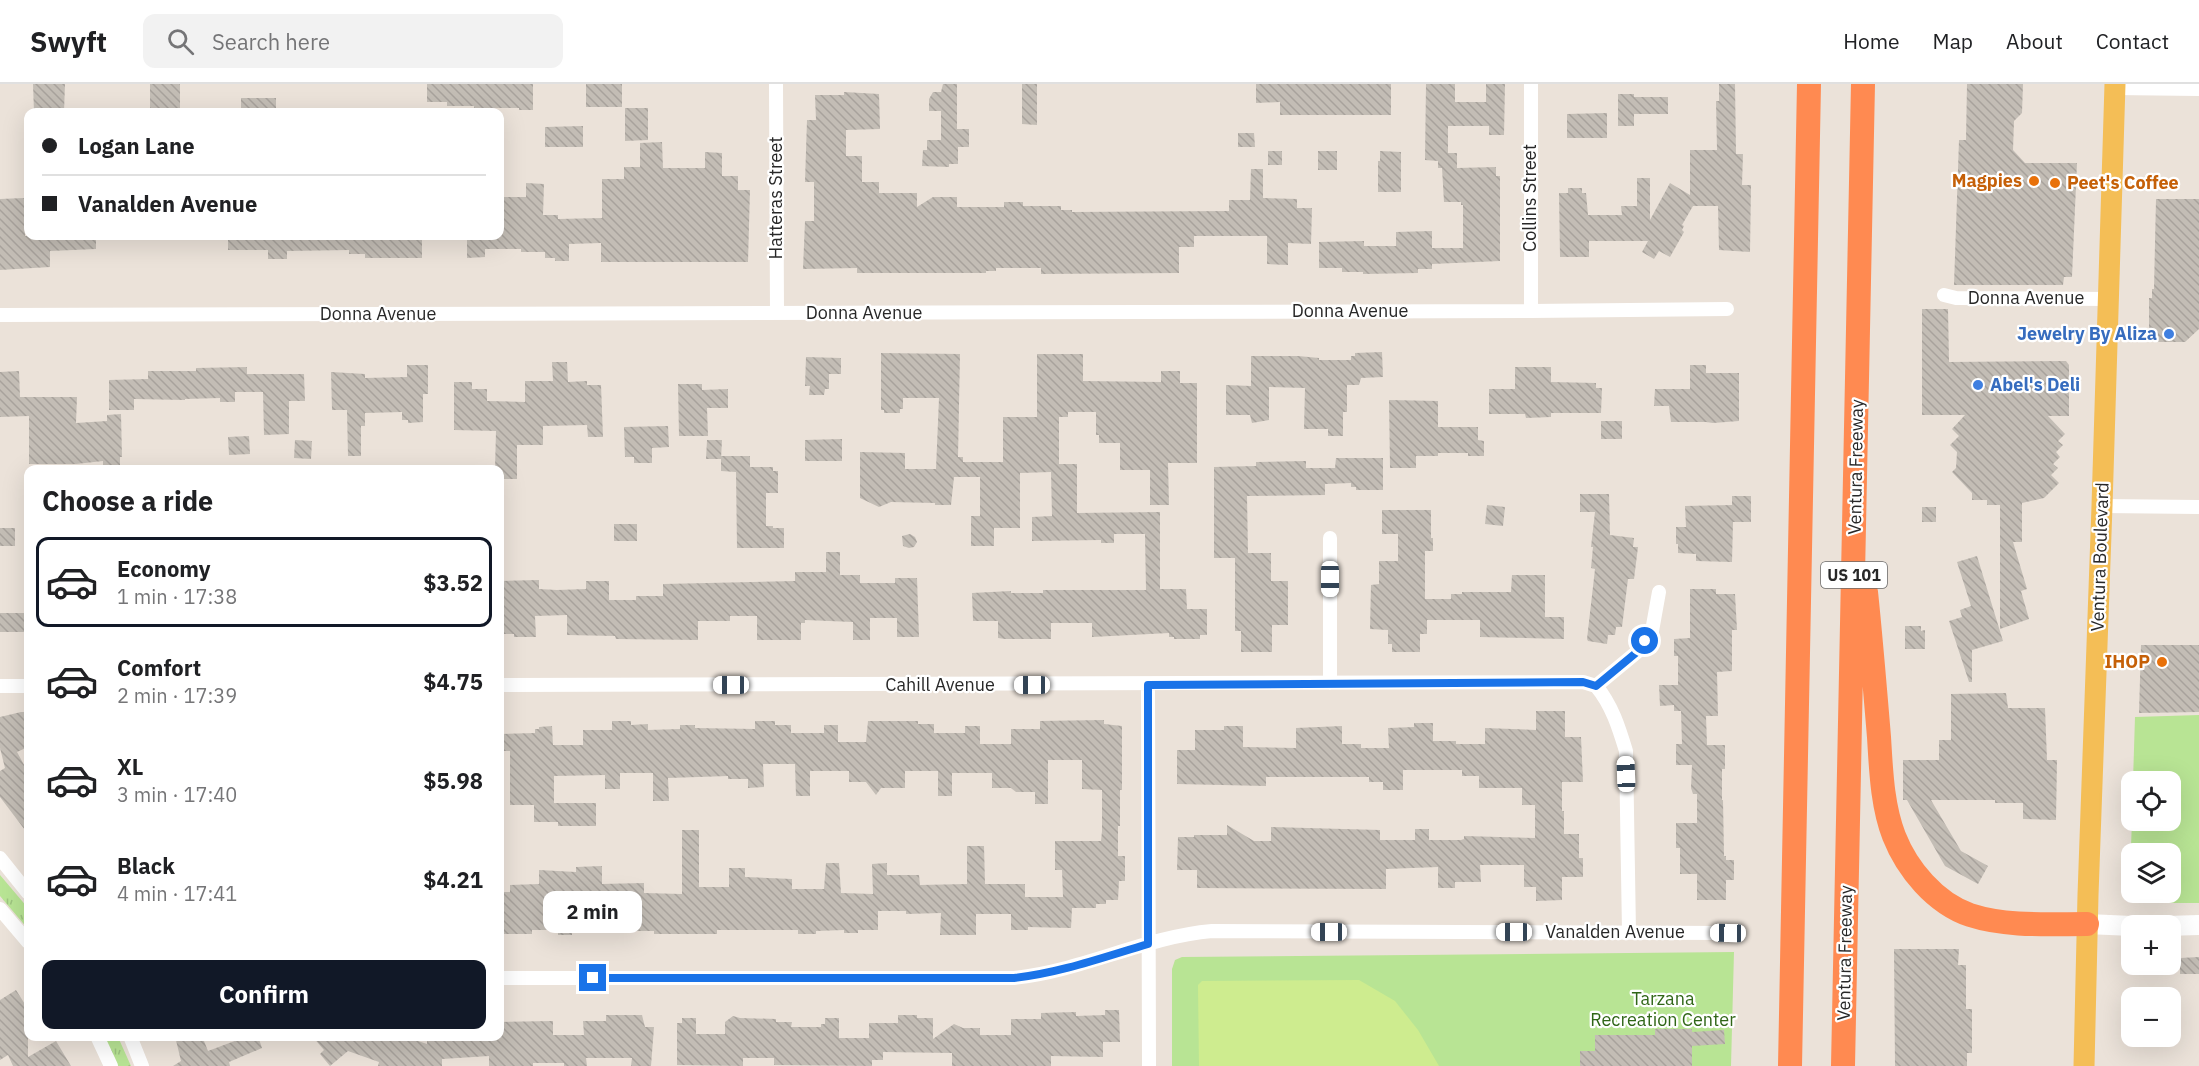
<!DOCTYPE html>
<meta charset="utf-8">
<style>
:root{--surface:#fff;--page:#f2f2f2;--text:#202124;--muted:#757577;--line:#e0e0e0;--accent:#111827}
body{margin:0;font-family:"IBM Plex Sans",sans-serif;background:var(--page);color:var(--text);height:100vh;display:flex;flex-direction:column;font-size:22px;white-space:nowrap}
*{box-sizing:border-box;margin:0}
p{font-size:20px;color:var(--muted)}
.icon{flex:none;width:33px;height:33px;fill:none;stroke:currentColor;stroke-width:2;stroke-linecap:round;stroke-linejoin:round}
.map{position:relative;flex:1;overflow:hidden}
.drawer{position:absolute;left:24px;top:381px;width:480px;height:576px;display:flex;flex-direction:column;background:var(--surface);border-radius:12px;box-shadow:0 6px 24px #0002}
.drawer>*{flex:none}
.top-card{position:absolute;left:24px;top:24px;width:480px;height:132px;border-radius:12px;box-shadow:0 6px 24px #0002;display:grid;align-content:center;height:132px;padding:0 18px;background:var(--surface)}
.tools{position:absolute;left:2121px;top:687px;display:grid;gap:12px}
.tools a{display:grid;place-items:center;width:60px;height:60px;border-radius:12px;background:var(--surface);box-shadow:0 6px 24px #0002;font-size:30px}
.end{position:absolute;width:27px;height:27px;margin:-14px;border:8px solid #1a73e8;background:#fff;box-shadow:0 0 0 3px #fff}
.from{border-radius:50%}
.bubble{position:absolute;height:42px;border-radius:12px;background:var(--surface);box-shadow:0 6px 24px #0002;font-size:20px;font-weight:800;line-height:42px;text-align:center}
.car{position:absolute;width:18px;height:36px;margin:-18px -9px;border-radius:8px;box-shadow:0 0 4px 2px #0007;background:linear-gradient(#fff 24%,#345 0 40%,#fff 0 76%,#345 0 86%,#fff 0)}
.top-card b{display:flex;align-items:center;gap:21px;height:57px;font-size:22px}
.top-card b+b{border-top:2px solid var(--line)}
.top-card i{width:15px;height:15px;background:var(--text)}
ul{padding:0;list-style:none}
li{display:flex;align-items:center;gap:18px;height:90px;margin:0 12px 9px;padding:0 6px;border:3px solid transparent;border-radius:12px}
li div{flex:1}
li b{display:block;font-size:22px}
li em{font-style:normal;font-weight:800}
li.active{border-color:var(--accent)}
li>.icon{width:54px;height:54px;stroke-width:1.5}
h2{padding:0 18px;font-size:27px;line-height:72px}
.cta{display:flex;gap:12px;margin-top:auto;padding:12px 18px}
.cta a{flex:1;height:69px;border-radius:12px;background:var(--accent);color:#fff;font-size:24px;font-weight:800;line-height:69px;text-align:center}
header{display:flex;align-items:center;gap:36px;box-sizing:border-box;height:84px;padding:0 30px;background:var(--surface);border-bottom:2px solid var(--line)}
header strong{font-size:28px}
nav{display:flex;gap:33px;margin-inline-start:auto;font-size:21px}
.search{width:420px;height:54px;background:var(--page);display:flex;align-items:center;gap:15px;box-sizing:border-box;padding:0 21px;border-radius:12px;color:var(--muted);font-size:22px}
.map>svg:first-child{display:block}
.grass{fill:url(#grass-tufts)}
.park{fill:#b8e494;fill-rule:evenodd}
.pitch{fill:#ceec8f}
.building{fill:url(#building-back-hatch)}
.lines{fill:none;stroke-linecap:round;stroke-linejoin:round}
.minor{stroke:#fff;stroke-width:14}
.secondary{stroke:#fff;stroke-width:20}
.primary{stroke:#f4be56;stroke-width:21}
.motorway{stroke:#ff8a51;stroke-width:24}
.route{stroke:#1a73e8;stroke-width:8}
.food-dot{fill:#e8710a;stroke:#fff;stroke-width:2}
.shop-dot{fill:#3f7fe0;stroke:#fff;stroke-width:2}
.labels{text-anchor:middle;stroke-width:4.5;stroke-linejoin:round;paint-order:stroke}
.shield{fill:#fff;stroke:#686868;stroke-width:1.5}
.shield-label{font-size:16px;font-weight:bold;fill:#282828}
.food-label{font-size:18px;font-weight:bold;fill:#c56008;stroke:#fff;text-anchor:end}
.street-label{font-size:18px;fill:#282828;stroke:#fff}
.shop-label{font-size:18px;font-weight:bold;fill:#366cbe;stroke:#fff;text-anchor:end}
.park-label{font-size:18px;fill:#306617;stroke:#fff}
</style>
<header>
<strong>Swyft</strong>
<div class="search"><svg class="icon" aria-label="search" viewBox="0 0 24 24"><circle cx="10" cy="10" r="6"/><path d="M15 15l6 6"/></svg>Search here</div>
<nav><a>Home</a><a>Map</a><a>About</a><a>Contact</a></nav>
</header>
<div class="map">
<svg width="2199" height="982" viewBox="0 0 2199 982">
<defs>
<pattern id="grass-tufts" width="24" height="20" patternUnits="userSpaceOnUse" patternTransform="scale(1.5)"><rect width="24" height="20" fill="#b8e494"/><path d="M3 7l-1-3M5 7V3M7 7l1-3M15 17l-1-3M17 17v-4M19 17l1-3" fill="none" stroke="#9ec480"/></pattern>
<pattern id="building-back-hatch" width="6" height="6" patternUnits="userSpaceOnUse" patternTransform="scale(1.5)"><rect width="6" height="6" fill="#c3bdb5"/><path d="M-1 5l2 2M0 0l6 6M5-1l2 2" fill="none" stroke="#a8a29c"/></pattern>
</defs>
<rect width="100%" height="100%" fill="#ebe2d9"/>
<path class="grass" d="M0,791L28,824V845L0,812Z
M103,953H118L131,982H116Z"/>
<path class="park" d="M2199,631V819H2137L2129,812L2132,737L2170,736V698L2133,697L2135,633ZM2132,770H2170V808H2132Z
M1734,868L1731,982H1172V885L1175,876L1182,873Z"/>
<path class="pitch" d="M1359,896L1395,917L1418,946L1439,982H1199L1198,901L1202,897Z"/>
<path class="building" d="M33,0H65L64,28H34Z
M150,0H180V28H150Z
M427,0H533V26H519V24H474V22H447V18H427Z
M586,0H622V23H586Z
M943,0H957V45H969V63H958V80H949V83L922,82L923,66H927V56H941V27H929V15L933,8H941Z
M1022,0H1037V41L1022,40Z
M1256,0H1391V31H1280V18L1256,19Z
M1426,0H1455V18H1486V0H1505L1504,51H1489V42H1448V69H1457V84L1496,83V92H1500V177L1432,180V185H1418V189L1363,190V188H1342V184H1319V158L1364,157V162H1396V148L1432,147V164H1463V121H1461V118H1444L1442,84H1438V77L1425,76Z
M1719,0H1735L1736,70H1743L1742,101H1751L1750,168L1719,166L1718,122H1693L1682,141L1684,142L1682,146L1684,148L1670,173L1659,167L1654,175L1642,168L1648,157H1589V173H1560L1559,109H1568V104H1582V109H1586L1588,131H1622L1621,122H1637V94H1650V136L1670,99L1690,111V66H1717L1716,17H1719Z
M1967,0H2023L2022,29L2014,37L2013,66L2025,79H2077L2072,193H2064L2063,201H1954L1959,56H1966Z
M844,8L879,10L880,45L846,46V72H862V98H879V109H917V123L933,113H957V123H1004V118H1023V122H1061V126H1072V128L1229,127V116H1250L1251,85H1263V114L1297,115V124H1312L1311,160L1288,159V181L1267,180V152H1194V163H1179V189L1041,190V184H996V187H986V189H857V184L803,185L805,137H814V98H805L807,36H816L815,11H844Z
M1618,10H1634V13H1668V30H1634V42H1618Z
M241,14H276V28H241Z
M625,24H648V56L625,57Z
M1607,29V54H1567V30Z
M583,42V63H545V43Z
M1238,49H1254L1255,63H1238Z
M662,58L663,84H705V68L722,69V92H738V106H750L748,178H601V159L569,160V177H555V174H545V168H521V165H485V173L467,174V152H500V113H526V99L544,100L543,131H558V135L602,134V95H624V83H640V59Z
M1268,67H1282V81H1268Z
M1318,67H1337V86H1318Z
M1380,67L1401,68V108H1378V77H1380Z
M24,114L25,152H96V165L50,167V183L0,186V115Z
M2156,115H2199V245L2185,258H2149V214H2152V205H2154Z
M228,152H422V174H365V170H349V166L287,167V175H268V166H228Z
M1922,225H1948L1949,278L2066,277L2069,281V332H2048L2065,350L2058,357L2063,361L2056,368L2060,373L2053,380L2058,384L2051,391L2059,399L2044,414L2022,419V458H2013L2027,505L2021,507L2029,535L2000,545V421H1987V416H1972V409L1952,388L1956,384L1957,368L1950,361L1959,352L1952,345L1965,331H1922Z
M1382,268L1383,293L1361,294L1359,301H1347V328H1343V352H1328V345H1304L1305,304L1269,303V336L1252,339L1250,331H1226V301L1251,302V272H1298L1319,274V276H1351V272H1355V269Z
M881,269L960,270L958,373H963V378H1003V333H1037V270H1083V297L1161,298V287H1180V299H1197V379H1168L1169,421H1150V386H1120V359H1099V351H1096V328H1068V333H1059V380H1077V429L1160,428V505H1186L1187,525H1207V551H1200V555H1174V553H1169V549L1092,553V539H1051V555H1005L998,554V537H973L972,509L1011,507V509H1043V506H1146L1145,450H1114V459H1101V456L1032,457V433L1052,432L1051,388L1020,389V444H994V462H971V432H980V393H954L951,421H935V419L891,418L879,423L860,414V368L905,369V385H936L939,314H903V325H900V329H884V326H881Z
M806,273L841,274V290H829V305H825L824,311H809L810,302H805Z
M552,278H567L568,298L587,297V301H601L603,353H588L587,341L543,342V361H517V395H500V386L495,385L496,347L454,346V298H472V305H487V317L525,318V297H553Z
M407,281H428V310H423V338L408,339V336H402V328L365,329V342H361V372H348L347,326H332L331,288L365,290V294L407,293Z
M1690,281H1706V289H1739V337L1713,339L1706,338H1671L1669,322H1654L1655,305H1690Z
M247,283V290H304L305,317H289V350L264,351L263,308H235V318H220V314L185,315V316L134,315V326H109V296L148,295V287H196V284Z
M1515,283H1551V298L1596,299V304H1602L1601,329H1551V333L1526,334L1525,330H1489V305H1515Z
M19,287L20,313H77L76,339L107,337V331L121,330L122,373H120V383L103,384V377L76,380H29V332L0,333V288Z
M678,300H702V306L728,305V324H707L708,352H679Z
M1389,316L1438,317V343H1478V356L1484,357V372H1468V369H1438V372H1416V384H1390Z
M1601,337H1622V355H1601Z
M668,342L669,363L652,364V379H634V373H625L624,343Z
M249,352L250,370L229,371L228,353Z
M842,355V377H805V356Z
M295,356L312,357L311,375L294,374Z
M707,356H722L721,375H706Z
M721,372H750V383H773V387H778V409H766V442H773V444H784V464H737L736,388L721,387Z
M1336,374H1383V406H1356V403H1351V399L1325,400V411L1247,412L1248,469H1271V497H1288V541H1272V568H1241V547H1235V474H1214V383L1256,382V378L1306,377V384H1335Z
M1580,410H1609L1610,451L1634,454L1633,463H1638L1634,495H1628L1622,543H1616L1615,551H1608L1607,560L1588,557L1587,555L1595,485L1591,484L1593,463H1591L1595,428H1580Z
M1732,412H1751V438H1733L1732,478L1696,477V470L1678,469V460H1676V443H1686L1685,422L1732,421Z
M1487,421L1505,423L1503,442L1485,440Z
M1922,423H1936V438H1922Z
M1382,426H1431V454H1433V467H1425V515H1451V510H1462V508H1511L1512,491H1545V533H1564V555L1480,553V536H1427V550H1420V568H1392V560H1388V546L1370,545L1371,501L1379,500V477H1398V450H1382Z
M614,440H637V457H614Z
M0,444H15V462H0Z
M910,450L915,453L917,458L914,463L909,464L903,462L902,452Z
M826,468H840V491H860V499H895V494H917L919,553H897V534H870V556H853V538L805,536V539H801V556H757V532H730V537H698V556L616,555L615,552L567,551V531L535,532L536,553H514V550H500V497L539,496V505L557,506L586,505V497H609V516H636V512H663V500L795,497V488H826Z
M1977,472L2003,557L1972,566V598H1969L1949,537L1962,533L1960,526L1971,522L1957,478Z
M1690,505H1716V510H1735L1737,546H1732V587L1717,588L1718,632H1706L1707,661H1725V685H1722V716H1723L1724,772H1726V776H1734V796H1726V816H1697V790H1680V764H1676V739H1697V710H1693L1691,704L1692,681H1676V660H1682L1681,627H1674V621L1660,622L1659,601H1678V572H1674V555L1690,554Z
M0,529H28V548H0Z
M1905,542H1921V547L1925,546V565H1905Z
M2141,561H2199V628L2139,629Z
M2006,609L2008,624H2045L2047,676H2057L2056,736L2023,735V719H1995V716H1931L1961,767L1988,782L1978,800L1945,782L1907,716H1903V676H1939V656H1951V610Z
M1536,627H1565V653H1581L1583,698H1562V727H1564V750H1579V774H1583V793H1562V816L1536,817V803H1524V781H1480L1481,798H1455V804H1438V783L1386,785V805L1197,804V786H1177L1178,753H1194V751H1227V741L1254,757H1271V743L1380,746V756H1415V745H1429V756H1461L1464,755V752L1535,754V721H1522V704H1479V692H1462V686H1403V706H1383V698H1369V693H1266V702L1177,700V666H1195V646H1224V642H1243V663L1296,664V644L1342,642V660H1361V664H1389L1388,644L1414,643V639H1433V657H1456V660H1485V644L1536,646Z
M21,628H28V663L17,668L28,688V750L0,713V687L5,684L0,664V633Z
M1104,636V640L1122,642V706H1120V742H1118V772H1125V797H1119L1118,816H1106V820H1096V824H1072L1071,844L1028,843V846H1011V830H976V851H940L941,829L906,830V827H878V846H858V849H844V846L816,847V850H798V846H717V850H654V847H630V831H620V827H593V842H576V845H572V851H558V846H532V850H500V808H510V801L539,800V786L576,788V783L602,782V800L644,799V809L682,810V746H699V803H729V784H745V793L792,795V805H824L826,779H839L841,809L873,810L872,780L887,779V791H919L920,801L967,800V762H984L985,800H1025V813H1063L1062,786H1055V757H1101L1102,747V706L1082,705V676H1048V720H1035V708H1016L1011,704H992V689H952V712H938V687H905V704H881L876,711L866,698H849V687H810V712H796L795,680H763L764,703L748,704V695H728V692L668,694L669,717H653V689H620V705H605V691L554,692V719H596V742H558V738H534V721H510V667H500V650L535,649V645H539V643L552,642L553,661H583V646H612V637H631V641L648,640V646L680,645V641H695V644L755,645V637H775V641H791V649H824V641H838V658H866L868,637H918V640H934V649H965V642H980V660H1011V645H1040V637Z
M1894,865H1959L1958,881H1966V925H1972V969H1967V982H1895Z
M2199,873V890H2180V874Z
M16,906L28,925V973L56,957L71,982H13L8,971L0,976V916Z
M1105,926H1119L1120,958H1103V973L1051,972V982H952V969L883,968V976H872V982L774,981V974H743V982L677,981V939H682V934H696V950H725V938L733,932L740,934L776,935V938H792L791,943H821V940H825V934H839V954H869V939H898V931H917V934H933V955L954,940L963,944H980V951H1011V935H1041V929L1076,928V932L1105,931Z
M606,931H642L645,943H654L651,982H631L632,974H586L587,982H564V979H533V982H489V972L442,975V982H378L379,978L348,967L330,982L320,970L324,966L312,952H403L427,960V953L500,952V938L553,937V951H584L583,937H606Z
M1655,945H1692V948L1724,946L1725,960L1692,962V982H1580V967H1595V951H1655Z
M175,952H202L208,967L240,955L239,952H258L262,964L229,978L230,982H173L181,977Z"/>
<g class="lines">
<path class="minor" d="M776,0L777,229
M1531,0V227
M2114,4L2199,5
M1944,211L1956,214L2109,215
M0,231L1531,227L1727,225
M2102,422L2199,423
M1330,454V599
M500,601L1583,598L1596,602
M1148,601L1149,982
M0,602H28
M1596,602C1612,621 1619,644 1626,667L1629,848
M1596,602L1637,568L1652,547L1659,508
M0,774L28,809
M0,825L28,858
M500,894H1014C1082,887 1144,853 1212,847L1728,849
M97,952L111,982
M130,952L142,982"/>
<path class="secondary" d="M2087,840L2132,842
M2166,842L2199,841"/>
<path class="primary" d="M2084,982L2088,811L2102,422L2115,0"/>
<path class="motorway" d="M1866,508C1871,556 1875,605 1879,653C1881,685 1882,721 1894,752C1907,785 1935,819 1970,831C2007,843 2049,840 2087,840
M1790,982L1809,0
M1843,982L1863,0"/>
</g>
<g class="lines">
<path class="route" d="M593,894H1014C1060,889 1104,873 1148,860V601L1583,598L1596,602L1637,568L1645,557"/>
</g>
<g class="food-dot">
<circle cx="2034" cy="97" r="6"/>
<circle cx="2055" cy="99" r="6"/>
<circle cx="2162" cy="578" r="6"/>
</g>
<g class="shop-dot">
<circle cx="2169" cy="250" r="6"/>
<circle cx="1978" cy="301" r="6"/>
</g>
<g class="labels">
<rect class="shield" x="1821" y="478" width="66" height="26" rx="4.5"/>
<g class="shield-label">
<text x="1854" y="497">US 101</text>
</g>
<g class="food-label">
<text x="2022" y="103">Magpies</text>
<text x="2067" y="105" text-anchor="start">Peet's Coffee</text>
<text x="2150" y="584">IHOP</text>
</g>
<g class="street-label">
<text transform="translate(776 114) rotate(-90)" y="6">Hatteras Street</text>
<text transform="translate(1530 114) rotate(-90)" y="6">Collins Street</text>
<text x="2026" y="220">Donna Avenue</text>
<text x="1350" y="233">Donna Avenue</text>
<text x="864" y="235">Donna Avenue</text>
<text x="378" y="236">Donna Avenue</text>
<text transform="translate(1856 383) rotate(-89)" y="6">Ventura Freeway</text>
<text transform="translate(2100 473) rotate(-88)" y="6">Ventura Boulevard</text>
<text x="940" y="607">Cahill Avenue</text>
<text x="1615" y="854">Vanalden Avenue</text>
<text transform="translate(1845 869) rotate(-89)" y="6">Ventura Freeway</text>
</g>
<g class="shop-label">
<text x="2157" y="256">Jewelry By Aliza</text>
<text x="1990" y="307" text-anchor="start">Abel's Deli</text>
</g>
<g class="park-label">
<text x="1663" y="921">Tarzana<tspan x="1663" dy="21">Recreation Center</tspan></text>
</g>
</g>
</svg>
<div class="tools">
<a><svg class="icon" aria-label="locate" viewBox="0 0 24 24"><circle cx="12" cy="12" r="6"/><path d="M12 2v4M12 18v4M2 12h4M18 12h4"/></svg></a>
<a><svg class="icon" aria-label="layers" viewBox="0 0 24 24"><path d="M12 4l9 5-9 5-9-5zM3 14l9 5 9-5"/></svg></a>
<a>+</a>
<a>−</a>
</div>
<i class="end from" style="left:1645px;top:557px"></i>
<i class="end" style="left:593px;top:894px"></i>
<div class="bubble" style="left:543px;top:807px;width:99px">2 min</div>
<i class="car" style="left:1330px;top:495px;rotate:180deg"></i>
<i class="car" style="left:731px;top:601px;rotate:270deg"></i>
<i class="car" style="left:1032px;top:601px;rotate:270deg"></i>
<i class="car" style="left:1626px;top:690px;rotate:358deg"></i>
<i class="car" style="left:1329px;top:848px;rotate:270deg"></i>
<i class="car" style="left:1514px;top:848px;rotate:270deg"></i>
<i class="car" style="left:1728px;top:849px;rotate:271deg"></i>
<div class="top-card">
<b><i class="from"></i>Logan Lane</b>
<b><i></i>Vanalden Avenue</b>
</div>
<section class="drawer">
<h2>Choose a ride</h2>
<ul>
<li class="active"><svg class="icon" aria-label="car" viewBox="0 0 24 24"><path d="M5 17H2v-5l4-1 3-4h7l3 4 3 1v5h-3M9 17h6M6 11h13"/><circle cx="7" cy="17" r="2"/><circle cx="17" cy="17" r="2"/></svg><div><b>Economy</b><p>1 min · 17:38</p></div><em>$3.52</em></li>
<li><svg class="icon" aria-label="car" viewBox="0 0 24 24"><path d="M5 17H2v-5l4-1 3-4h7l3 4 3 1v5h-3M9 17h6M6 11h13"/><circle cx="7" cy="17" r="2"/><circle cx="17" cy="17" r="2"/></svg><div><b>Comfort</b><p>2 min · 17:39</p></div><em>$4.75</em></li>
<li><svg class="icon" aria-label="car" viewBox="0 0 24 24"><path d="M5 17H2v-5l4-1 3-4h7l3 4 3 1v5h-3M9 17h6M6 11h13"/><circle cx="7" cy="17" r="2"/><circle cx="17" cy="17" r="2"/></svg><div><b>XL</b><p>3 min · 17:40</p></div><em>$5.98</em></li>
<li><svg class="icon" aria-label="car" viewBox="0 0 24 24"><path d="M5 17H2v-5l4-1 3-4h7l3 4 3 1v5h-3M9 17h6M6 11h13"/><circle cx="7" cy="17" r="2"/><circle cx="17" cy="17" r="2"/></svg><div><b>Black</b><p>4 min · 17:41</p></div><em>$4.21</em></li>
</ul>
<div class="cta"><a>Confirm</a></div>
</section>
</div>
